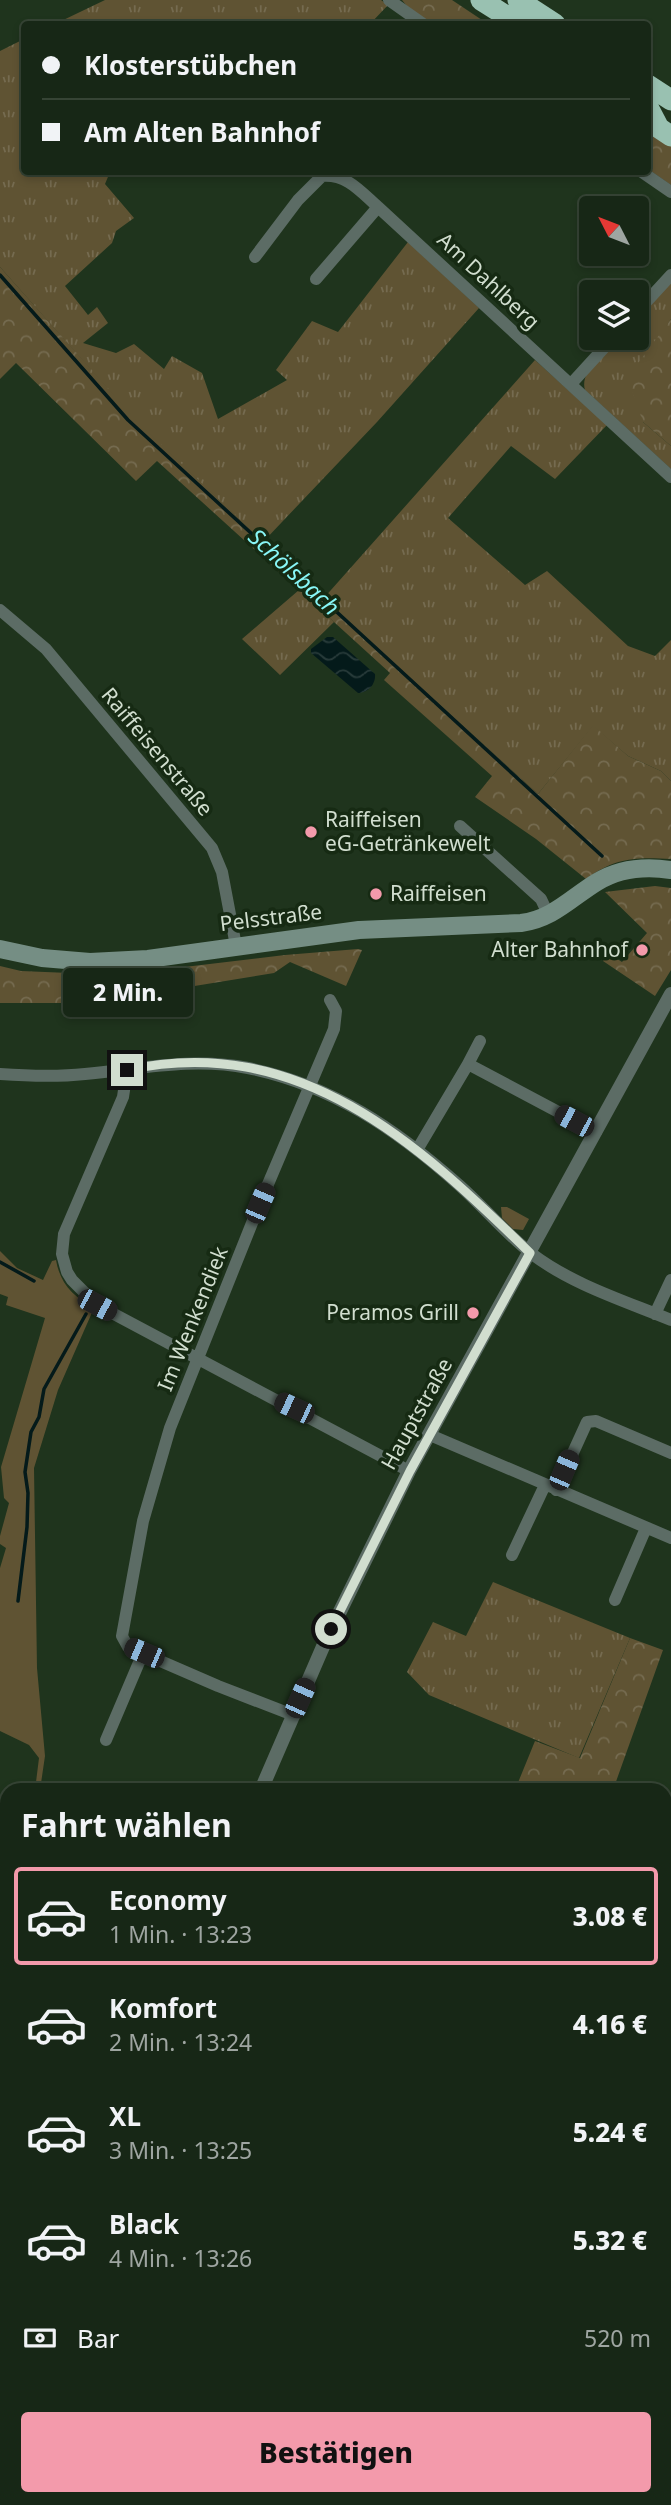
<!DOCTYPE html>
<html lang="de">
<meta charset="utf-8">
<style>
:root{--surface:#172716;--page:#202f1f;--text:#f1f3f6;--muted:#9ea5a1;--line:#364435;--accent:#f39aab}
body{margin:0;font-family:"Noto Sans",sans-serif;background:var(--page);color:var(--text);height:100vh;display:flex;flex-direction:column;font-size:26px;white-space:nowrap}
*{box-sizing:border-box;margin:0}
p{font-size:23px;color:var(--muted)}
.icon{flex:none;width:38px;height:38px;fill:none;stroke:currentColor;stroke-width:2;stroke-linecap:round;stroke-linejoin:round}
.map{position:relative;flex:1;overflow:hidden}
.drawer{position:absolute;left:0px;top:1783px;width:672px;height:723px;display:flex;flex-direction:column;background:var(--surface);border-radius:21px 21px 0 0;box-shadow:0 4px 10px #0003,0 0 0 2px var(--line)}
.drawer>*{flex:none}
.top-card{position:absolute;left:21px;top:21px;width:630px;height:154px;border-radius:7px;box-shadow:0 4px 10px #0003,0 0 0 2px var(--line);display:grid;align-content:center;height:154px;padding:0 21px;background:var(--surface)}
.needle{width:46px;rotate:312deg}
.fabs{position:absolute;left:579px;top:196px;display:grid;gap:14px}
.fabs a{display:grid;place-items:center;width:70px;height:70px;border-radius:7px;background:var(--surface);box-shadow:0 4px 10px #0003,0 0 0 2px var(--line);font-size:35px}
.end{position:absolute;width:32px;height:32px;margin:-16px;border:9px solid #d1decf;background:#111;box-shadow:0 0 0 4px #111}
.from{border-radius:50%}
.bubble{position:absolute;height:49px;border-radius:7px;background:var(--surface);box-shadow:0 4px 10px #0003,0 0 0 2px var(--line);font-size:23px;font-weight:800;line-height:49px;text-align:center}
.car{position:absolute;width:21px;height:42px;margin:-21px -10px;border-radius:9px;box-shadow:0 0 5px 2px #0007;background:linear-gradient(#222 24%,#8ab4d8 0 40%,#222 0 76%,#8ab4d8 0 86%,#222 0)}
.top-card b{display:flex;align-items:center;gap:24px;height:66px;font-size:26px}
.top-card b+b{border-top:2px solid var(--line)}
.top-card i{width:18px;height:18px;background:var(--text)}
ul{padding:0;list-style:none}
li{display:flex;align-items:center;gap:21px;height:98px;margin:0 14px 10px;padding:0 7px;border:4px solid transparent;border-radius:7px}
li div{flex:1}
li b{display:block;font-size:26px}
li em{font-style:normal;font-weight:800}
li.active{border-color:var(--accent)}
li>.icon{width:63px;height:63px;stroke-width:1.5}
h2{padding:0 21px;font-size:32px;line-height:84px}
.pay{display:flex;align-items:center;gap:18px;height:77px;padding:0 21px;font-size:26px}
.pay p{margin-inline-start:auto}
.button{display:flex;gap:14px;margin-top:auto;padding:14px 21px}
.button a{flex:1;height:80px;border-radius:7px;background:var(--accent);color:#111;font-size:28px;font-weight:800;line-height:80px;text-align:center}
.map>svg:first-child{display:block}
.grass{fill:url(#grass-tufts)}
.forest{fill:url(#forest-crowns)}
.park{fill:#5f5333}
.water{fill:url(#water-waves)}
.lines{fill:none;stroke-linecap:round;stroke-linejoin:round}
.stream{stroke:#041a1a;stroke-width:3.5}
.minor{stroke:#5c6c65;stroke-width:12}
.tertiary{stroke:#5c6c65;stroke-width:14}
.secondary{stroke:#758e84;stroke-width:18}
.motorway{stroke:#99c1b1;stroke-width:21}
.route{stroke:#d1decf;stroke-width:9}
.poi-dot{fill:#f39aab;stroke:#162a13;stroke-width:2.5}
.labels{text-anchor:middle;stroke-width:7;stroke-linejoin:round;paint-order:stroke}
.street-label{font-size:21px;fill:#d1decf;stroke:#162a13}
.poi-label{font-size:21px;fill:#d1decf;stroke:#162a13;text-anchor:start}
.water-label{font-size:23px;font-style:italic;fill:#88f6f7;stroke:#162a13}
</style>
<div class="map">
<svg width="671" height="2505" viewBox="0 0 671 2505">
<defs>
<pattern id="grass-tufts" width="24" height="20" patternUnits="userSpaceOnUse" patternTransform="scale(1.75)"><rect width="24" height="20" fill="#5f5333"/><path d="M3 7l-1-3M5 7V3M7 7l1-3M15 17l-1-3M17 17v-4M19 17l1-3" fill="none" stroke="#756b50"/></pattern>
<pattern id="forest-crowns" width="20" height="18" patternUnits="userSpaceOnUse" patternTransform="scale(1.75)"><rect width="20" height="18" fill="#5f5333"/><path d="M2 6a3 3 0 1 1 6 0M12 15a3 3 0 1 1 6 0" fill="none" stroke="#756b50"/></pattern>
<pattern id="water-waves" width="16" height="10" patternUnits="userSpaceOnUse" patternTransform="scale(1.75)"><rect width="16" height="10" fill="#041a1a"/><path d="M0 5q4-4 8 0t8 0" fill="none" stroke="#283b3a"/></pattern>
</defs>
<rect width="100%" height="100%" fill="#1f341d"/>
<path class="grass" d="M105,0H381L388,5L370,24H55Z
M24,39V172H110L105,184L134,218L116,231L112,243L65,286L88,315L97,307L108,323L83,343L116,353L134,344L164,369L172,356L202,373L218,419L287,380L276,370L312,321L338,332L408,242L479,308L377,422L263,542L140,425L0,267V51Z
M671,281V319L662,333L643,422L671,446V469L585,390C579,371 607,351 619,338H637V318Z
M535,360L607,425L555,479L511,446L448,518L525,585L547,571L628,646L655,656L671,640V781L661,771L628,756L593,726L538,794L323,599Z
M299,590L334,622L280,675L242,639Z
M501,1207H507L529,1219L523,1230L513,1229L502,1218Z
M493,1582L630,1638L579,1758L429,1695L407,1672L433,1622L466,1636Z
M503,2499H623L620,2505H500Z"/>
<path class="forest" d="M402,0H452L488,24H431L410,10Z
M648,129L671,146V185L648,169Z
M0,267L141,425L323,599L538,794L593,725L628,756L661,771L671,781V859C636,857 616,857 586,879L536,839L475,797L492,776L384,680L390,673L157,461L136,481L16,363L0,379Z
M671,319V446L643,422L631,389L633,370Z
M655,886L671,888V970L655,996L603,961L608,953L622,962L647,933L605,892Z
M358,949L362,950L346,986L290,962L274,973L133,996L61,1003H0V966L21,971L117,975L285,955Z
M630,1638L663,1650L613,1790H515L535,1741L580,1758Z
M671,1913V2109L665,2114V1930Z"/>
<path class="park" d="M0,1251L17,1268L43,1280L52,1261L56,1260C60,1284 74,1297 94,1308L58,1390L34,1468L37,1668L45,1756L40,1790H35L39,1758L29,1745L0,1731V1568L6,1548L0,1544V1536L9,1503L4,1498L1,1467L45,1318L6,1305L8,1297L0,1294Z
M0,1896L7,1897V2057L0,2060Z"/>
<path class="water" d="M327,637H333L375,674C376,684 368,693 358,693L311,653V649Z"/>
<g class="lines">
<path class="stream" d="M0,275L128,420L602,856
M0,1262L34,1281
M18,1601L27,1527L28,1493L25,1472L31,1432L39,1417L44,1389L86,1314
M665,2030L671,2010
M665,2033L667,2045L665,2060
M515,2505L519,2499"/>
<path class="minor" d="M389,0L423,24
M642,172L671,192
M255,257L298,200L322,176C347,174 360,191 378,207
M316,279L378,207L671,477
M637,312L671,275
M571,384L613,338
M0,610L46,649L212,848L222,872L236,946
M460,826L541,899L548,914
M468,1064L480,1041
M127,1070L123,1097L64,1234L62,1254L67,1272L72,1280L97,1305L409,1471
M0,1074C28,1076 57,1077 85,1074C141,1069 192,1057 248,1068C332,1085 396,1129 459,1185C484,1207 506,1234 532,1254C573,1285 625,1301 671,1320
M417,1150L468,1064L596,1132
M655,1314L671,1280
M430,1435L671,1538
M556,1490L587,1422L596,1421L671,1453
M512,1555L545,1485
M615,1600L646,1528
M293,1715L218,1686L128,1647L122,1636L143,1521L170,1428L260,1203L334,1029L336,1011L330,1000
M106,1740L143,1653
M665,1898L671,1879
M0,2126L7,2122
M0,2181L7,2184
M665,2217L671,2222
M0,2325L7,2323
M21,2505L28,2499
M420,2505L424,2499"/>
<path class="tertiary" d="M261,1790L325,1642L409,1471L671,994
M0,1877L7,1878
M299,2505L300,2499"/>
<path class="secondary" d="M0,949L42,958L90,962L148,959L359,930L521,923C553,919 572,897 597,882C620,868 645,866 671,870"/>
<path class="motorway" d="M481,0L519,24
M518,0L555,24
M648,85L671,100
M648,107L659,128L671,136"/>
</g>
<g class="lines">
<path class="route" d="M127,1070C298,1032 418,1143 530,1253L410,1471L331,1629"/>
</g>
<g class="poi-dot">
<circle cx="311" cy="832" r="7"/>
<circle cx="376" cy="894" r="7"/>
<circle cx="642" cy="950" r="7"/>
<circle cx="473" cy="1313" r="7"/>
</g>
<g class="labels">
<g class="street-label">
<text transform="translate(488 281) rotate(43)" y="7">Am Dahlberg</text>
<text transform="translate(157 752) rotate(50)" y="7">Raiffeisenstraße</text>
<text transform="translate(271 918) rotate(-7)" y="7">Pelsstraße</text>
<text transform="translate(193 1319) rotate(-68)" y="7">Im Wenkendiek</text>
<text transform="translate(417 1414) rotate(-61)" y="7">Hauptstraße</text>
</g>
<g class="poi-label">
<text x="325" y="827">Raiffeisen<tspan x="325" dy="24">eG-Getränkewelt</tspan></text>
<text x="390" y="901">Raiffeisen</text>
<text x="628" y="957" text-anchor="end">Alter Bahnhof</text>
<text x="459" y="1320" text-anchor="end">Peramos Grill</text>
</g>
<g class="water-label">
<text transform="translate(294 572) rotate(43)" y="8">Schölsbach</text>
</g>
</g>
</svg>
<div class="fabs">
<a><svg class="needle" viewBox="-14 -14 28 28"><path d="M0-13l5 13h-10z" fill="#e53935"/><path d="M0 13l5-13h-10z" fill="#9ea5a1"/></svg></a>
<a><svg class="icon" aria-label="layers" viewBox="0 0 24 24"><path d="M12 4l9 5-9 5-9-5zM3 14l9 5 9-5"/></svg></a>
</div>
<i class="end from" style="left:331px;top:1629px"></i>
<i class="end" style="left:127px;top:1070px"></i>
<div class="bubble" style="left:63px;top:968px;width:130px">2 Min.</div>
<i class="car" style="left:574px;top:1121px;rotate:298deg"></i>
<i class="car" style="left:260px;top:1203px;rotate:23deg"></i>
<i class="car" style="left:97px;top:1305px;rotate:118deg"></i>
<i class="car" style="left:294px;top:1408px;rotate:295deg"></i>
<i class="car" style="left:564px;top:1470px;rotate:23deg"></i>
<i class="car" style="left:144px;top:1653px;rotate:293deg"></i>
<i class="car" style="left:300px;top:1698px;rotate:24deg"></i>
<div class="top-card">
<b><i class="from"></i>Klosterstübchen</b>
<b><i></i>Am Alten Bahnhof</b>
</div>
<section class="drawer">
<h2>Fahrt wählen</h2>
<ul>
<li class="active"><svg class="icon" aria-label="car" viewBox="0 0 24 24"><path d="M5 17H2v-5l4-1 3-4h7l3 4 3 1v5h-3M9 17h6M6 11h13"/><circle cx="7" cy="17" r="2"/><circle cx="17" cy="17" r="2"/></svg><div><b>Economy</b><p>1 Min. · 13:23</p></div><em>3.08 €</em></li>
<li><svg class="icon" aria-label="car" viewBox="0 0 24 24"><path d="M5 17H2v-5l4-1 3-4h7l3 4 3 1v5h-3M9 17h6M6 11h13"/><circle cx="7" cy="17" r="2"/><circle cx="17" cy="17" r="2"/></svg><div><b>Komfort</b><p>2 Min. · 13:24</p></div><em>4.16 €</em></li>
<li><svg class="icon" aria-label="car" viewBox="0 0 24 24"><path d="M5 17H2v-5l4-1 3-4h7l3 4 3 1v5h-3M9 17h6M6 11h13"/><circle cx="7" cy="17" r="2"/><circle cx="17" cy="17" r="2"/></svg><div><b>XL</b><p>3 Min. · 13:25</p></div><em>5.24 €</em></li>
<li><svg class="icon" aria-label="car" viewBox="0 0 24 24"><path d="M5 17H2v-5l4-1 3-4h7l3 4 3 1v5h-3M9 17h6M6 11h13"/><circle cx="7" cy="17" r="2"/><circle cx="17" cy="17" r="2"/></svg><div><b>Black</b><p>4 Min. · 13:26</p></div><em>5.32 €</em></li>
</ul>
<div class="pay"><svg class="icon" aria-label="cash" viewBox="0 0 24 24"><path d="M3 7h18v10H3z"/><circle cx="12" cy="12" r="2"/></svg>Bar<p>520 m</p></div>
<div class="button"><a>Bestätigen</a></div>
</section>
</div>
